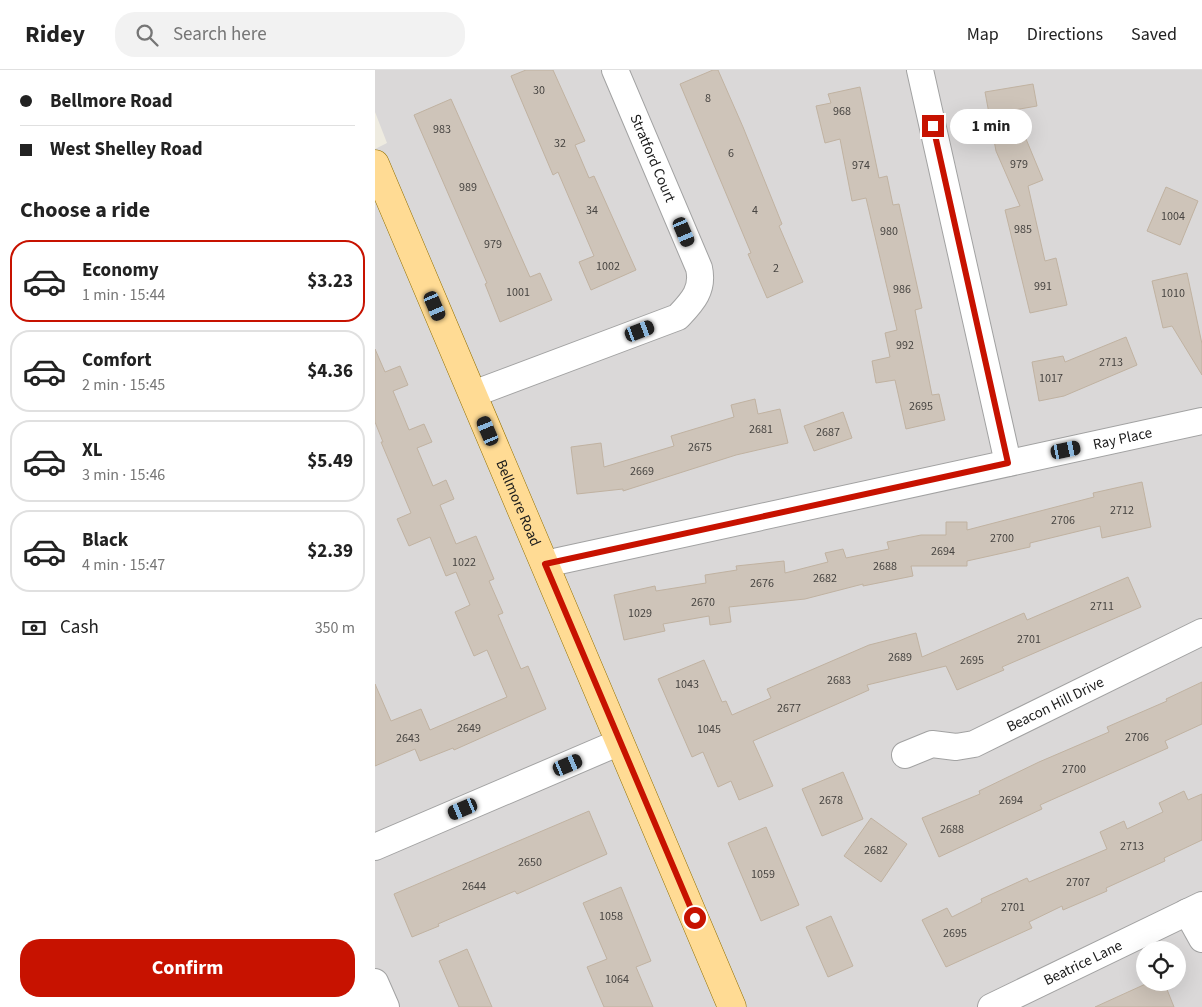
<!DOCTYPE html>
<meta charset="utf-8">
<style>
:root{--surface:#fff;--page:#f2f2f2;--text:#222;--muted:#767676;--line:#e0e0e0;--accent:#c71200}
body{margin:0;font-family:"Source Sans 3",sans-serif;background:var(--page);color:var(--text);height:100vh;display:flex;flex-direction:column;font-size:19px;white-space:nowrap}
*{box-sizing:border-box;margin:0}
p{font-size:16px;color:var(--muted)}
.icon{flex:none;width:28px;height:28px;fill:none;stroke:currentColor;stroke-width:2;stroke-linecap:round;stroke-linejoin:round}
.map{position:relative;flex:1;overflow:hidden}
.panel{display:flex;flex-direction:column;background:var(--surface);width:375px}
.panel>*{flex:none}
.guide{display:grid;align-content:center;height:110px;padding:0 20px;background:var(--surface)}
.buttons{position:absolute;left:761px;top:871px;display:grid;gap:10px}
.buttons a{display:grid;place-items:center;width:50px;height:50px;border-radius:50%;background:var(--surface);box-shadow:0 5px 20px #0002;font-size:25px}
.end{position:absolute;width:22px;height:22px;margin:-11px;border:6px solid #c71200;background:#fff;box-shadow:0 0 0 2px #fff}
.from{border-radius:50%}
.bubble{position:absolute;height:35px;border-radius:18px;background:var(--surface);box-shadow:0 5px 20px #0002;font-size:16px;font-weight:700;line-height:35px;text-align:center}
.car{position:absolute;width:15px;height:30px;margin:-15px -8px;border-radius:6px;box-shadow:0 0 4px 1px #0007;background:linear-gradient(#222 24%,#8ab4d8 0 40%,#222 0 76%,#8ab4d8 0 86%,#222 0)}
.guide b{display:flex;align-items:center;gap:18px;height:48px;font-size:19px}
.guide b+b{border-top:1px solid var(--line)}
.guide i{width:12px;height:12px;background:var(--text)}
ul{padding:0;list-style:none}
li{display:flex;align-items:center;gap:15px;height:82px;margin:0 10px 8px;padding:0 10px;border:2px solid var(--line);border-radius:20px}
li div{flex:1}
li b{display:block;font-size:19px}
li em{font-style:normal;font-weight:700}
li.on{border-color:var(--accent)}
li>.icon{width:45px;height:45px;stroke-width:1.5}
h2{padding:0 20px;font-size:22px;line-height:60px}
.pay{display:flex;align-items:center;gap:12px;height:55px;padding:0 20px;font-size:19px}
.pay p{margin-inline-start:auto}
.action{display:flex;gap:10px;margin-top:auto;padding:10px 20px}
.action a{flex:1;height:58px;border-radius:20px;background:var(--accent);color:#fff;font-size:20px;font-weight:700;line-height:58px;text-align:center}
header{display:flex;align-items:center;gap:30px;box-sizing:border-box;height:70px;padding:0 25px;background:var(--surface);border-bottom:1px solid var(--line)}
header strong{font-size:24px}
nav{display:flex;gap:28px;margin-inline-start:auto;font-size:18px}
.search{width:350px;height:45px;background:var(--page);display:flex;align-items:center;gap:12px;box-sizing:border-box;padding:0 18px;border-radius:20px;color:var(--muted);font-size:19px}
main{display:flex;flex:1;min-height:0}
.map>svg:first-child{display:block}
.residential{fill:#dad8d8;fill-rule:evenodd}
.building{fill:#cec4b9;stroke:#c0b2a1}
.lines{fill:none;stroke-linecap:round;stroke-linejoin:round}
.minor-casing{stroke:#a2a2a2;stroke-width:28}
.major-casing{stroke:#937000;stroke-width:29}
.minor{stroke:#fff;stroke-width:26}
.major{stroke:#ffdb94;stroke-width:28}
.route{stroke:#c71200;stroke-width:6}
.labels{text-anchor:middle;stroke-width:4;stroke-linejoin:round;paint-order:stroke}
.number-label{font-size:12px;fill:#484542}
.street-label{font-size:15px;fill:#1b1b1b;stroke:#fff}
</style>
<header>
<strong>Ridey</strong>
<div class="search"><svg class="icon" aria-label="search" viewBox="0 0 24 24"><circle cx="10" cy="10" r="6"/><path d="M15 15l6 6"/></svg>Search here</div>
<nav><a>Map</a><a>Directions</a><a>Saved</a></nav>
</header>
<main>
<section class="panel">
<div class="guide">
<b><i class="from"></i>Bellmore Road</b>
<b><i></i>West Shelley Road</b>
</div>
<h2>Choose a ride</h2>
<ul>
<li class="on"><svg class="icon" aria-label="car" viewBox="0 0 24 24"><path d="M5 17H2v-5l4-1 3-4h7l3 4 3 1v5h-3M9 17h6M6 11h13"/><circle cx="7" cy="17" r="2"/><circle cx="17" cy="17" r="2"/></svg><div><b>Economy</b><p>1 min · 15:44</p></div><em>$3.23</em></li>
<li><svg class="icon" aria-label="car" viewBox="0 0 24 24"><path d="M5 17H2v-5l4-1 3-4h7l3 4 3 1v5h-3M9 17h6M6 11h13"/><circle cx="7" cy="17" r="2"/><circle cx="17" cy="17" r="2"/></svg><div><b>Comfort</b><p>2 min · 15:45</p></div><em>$4.36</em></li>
<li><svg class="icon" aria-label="car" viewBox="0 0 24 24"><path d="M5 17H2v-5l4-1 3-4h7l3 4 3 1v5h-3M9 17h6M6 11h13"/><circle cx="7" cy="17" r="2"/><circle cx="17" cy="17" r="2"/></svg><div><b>XL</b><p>3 min · 15:46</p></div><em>$5.49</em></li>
<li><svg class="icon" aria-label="car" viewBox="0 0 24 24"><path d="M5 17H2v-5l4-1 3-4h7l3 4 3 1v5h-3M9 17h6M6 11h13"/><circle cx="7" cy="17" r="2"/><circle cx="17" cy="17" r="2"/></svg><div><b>Black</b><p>4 min · 15:47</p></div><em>$2.39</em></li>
</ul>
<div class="pay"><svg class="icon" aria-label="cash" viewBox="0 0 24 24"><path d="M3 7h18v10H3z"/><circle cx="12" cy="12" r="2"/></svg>Cash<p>350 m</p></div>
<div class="action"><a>Confirm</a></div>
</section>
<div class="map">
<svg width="827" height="937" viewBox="0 0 827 937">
<rect width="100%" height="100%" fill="#eeebe0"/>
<path class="residential" d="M0,0H827V937H0V79L12,73L0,42ZM770,880H802V912H770Z"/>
<path class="building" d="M151,0H178L210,71L200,75L214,108L219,106L261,200L216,220L204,192L219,186L183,102L178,105L136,6Z
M338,0H343L368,57L407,154L404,156L428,212L392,228L373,184L376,183L305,14Z
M658,14L662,36L639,40L668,110L653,116L670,191L681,188L692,235L655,243L630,140L645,136L621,81L610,22Z
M485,17L504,108L512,106L518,135L524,134L547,238L540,240L557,325L564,324L570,350L531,359L520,310L501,313L497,291L515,287L510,263L522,260L491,128L477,131L465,69L450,73L441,36L456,33L453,24Z
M76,29L155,207L165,203L177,230L125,252L110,214L112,213L39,45Z
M791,117L823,131L805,175L772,161Z
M812,203L827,274V305L797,256L788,258L777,211Z
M751,267L762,295L689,326L664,331L657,292L688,286L690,292Z
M0,279L10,302L25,296L33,315L18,321L34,360L49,354L57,372L42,378L58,416L71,410L79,429L65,435L81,474L101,466L119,509L114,511L128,543L123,545L146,599L153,596L171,639L79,680L78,678L45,691L40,679L0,696V614L16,651L46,639L55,660L132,627L112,580L99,586L80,542L95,535L81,502L71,506L55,467L34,476L22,449L36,443L6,372H8L0,352Z
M380,329L383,344L405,339L413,373L361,385L248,421V419L202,424L196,377L226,373L229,397L299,376L296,366L359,347L356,335Z
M468,342L477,368L439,381L429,356Z
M767,412L776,457L727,468L725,456L655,473V477L592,491V496H536L538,506L488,516V514L430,529L354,537L356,552L335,555L334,546L288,554L290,561L249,570L239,525L280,516L281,521L331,513L330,505L362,500L361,496L409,491L410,503L453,492L450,483L468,479L471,488L514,479L512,472L546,465H571V452H592V460L719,427L718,423Z
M753,507L766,537L627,597L629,600L582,620L571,596L492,615L494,620L378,671L398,716L364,730L356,711L343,717L328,682L317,687L283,609L329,590L347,632L351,631L357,645L396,628L392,619L494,575L541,563L547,587L649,543L652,550Z
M827,612V654L790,671L793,678L665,735L667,739L564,787L547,748L605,724L604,721L664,692L734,662L732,657L792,631L791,629Z
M468,702L488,749L447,766L427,719Z
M809,721L813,730L827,724V770L789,788L790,791L731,818L732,821L688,840L687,836L654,852L657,858L571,897L547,850L572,838L577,847L607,832L606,829L652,808L654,812L732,779L725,762L749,751L752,759L788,742L784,733Z
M214,741L232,784L142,824L140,821L63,854L64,856L37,867L19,824Z
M496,748L532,774L506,812L469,786Z
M391,757L424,835L386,851L353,773Z
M246,817L276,891L261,897L278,937H229L212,897L232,889L208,833Z
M456,846L478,896L453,907L431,857Z
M92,879L117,937H84L64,891Z
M775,912H789L799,937H720Z"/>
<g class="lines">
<defs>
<g id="minor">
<path d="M545,0L633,393"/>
<path d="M98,324L303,247C317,232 329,220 324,198L240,0"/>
<path id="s1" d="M170,494L827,351"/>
<path id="s2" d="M530,685L557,674L581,677L599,674L827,562"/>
<path d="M0,777L245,672"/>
<path d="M812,842L827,869"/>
<path d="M0,912L11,937"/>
<path id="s3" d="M616,937L827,835"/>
</g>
<g id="major">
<path id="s4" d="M0,94L357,937"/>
</g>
</defs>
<use href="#minor" class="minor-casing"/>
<use href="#major" class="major-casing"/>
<use href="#minor" class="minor"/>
<use href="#major" class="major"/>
</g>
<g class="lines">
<path class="route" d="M320,848L170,494L633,393L558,56"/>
</g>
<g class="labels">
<g class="number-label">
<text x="164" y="24">30</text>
<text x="333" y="32">8</text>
<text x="467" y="45">968</text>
<text x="67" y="63">983</text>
<text x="185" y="77">32</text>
<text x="356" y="87">6</text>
<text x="644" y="98">979</text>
<text x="486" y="99">974</text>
<text x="93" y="121">989</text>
<text x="217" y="144">34</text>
<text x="380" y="144">4</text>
<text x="798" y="150">1004</text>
<text x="648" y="163">985</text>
<text x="514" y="165">980</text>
<text x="118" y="178">979</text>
<text x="233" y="200">1002</text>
<text x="401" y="202">2</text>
<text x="668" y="220">991</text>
<text x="527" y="223">986</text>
<text x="143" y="226">1001</text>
<text x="798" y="227">1010</text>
<text x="530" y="279">992</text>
<text x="736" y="296">2713</text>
<text x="676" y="312">1017</text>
<text x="546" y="340">2695</text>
<text x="386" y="363">2681</text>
<text x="453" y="366">2687</text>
<text x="325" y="381">2675</text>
<text x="267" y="405">2669</text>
<text x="747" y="444">2712</text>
<text x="688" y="454">2706</text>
<text x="627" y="472">2700</text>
<text x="568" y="485">2694</text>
<text x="89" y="496">1022</text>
<text x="510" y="500">2688</text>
<text x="450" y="512">2682</text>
<text x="387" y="517">2676</text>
<text x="328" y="536">2670</text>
<text x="727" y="540">2711</text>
<text x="265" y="547">1029</text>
<text x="654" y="573">2701</text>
<text x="525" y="591">2689</text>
<text x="597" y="594">2695</text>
<text x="464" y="614">2683</text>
<text x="312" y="618">1043</text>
<text x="414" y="642">2677</text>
<text x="94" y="662">2649</text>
<text x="334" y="663">1045</text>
<text x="762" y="671">2706</text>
<text x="33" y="672">2643</text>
<text x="699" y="703">2700</text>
<text x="456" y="734">2678</text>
<text x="636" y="734">2694</text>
<text x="577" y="763">2688</text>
<text x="757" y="780">2713</text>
<text x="501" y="784">2682</text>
<text x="155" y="796">2650</text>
<text x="388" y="808">1059</text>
<text x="703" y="816">2707</text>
<text x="99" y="820">2644</text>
<text x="638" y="841">2701</text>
<text x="236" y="850">1058</text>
<text x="580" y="867">2695</text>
<text x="242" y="913">1064</text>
</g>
<g class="street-label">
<text transform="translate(278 88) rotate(67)" y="5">Stratford Court</text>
<text dy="5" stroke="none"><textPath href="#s1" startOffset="591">Ray Place</textPath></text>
<text dy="5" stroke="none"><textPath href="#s4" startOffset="368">Bellmore Road</textPath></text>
<text dy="5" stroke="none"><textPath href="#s2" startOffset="162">Beacon Hill Drive</textPath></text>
<text dy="5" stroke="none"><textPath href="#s3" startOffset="102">Beatrice Lane</textPath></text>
</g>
</g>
</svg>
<div class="buttons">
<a><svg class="icon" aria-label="locate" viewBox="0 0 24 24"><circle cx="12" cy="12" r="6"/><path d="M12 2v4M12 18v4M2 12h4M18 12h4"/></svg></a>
</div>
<i class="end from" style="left:320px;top:848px"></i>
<i class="end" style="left:558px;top:56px"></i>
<div class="bubble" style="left:575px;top:39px;width:82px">1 min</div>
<i class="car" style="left:309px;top:162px;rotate:157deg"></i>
<i class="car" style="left:60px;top:236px;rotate:157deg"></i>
<i class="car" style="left:265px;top:261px;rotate:69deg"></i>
<i class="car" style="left:113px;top:361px;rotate:337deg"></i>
<i class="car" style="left:691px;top:380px;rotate:78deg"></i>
<i class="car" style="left:193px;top:695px;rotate:67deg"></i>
<i class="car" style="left:88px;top:739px;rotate:247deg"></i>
</div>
</main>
